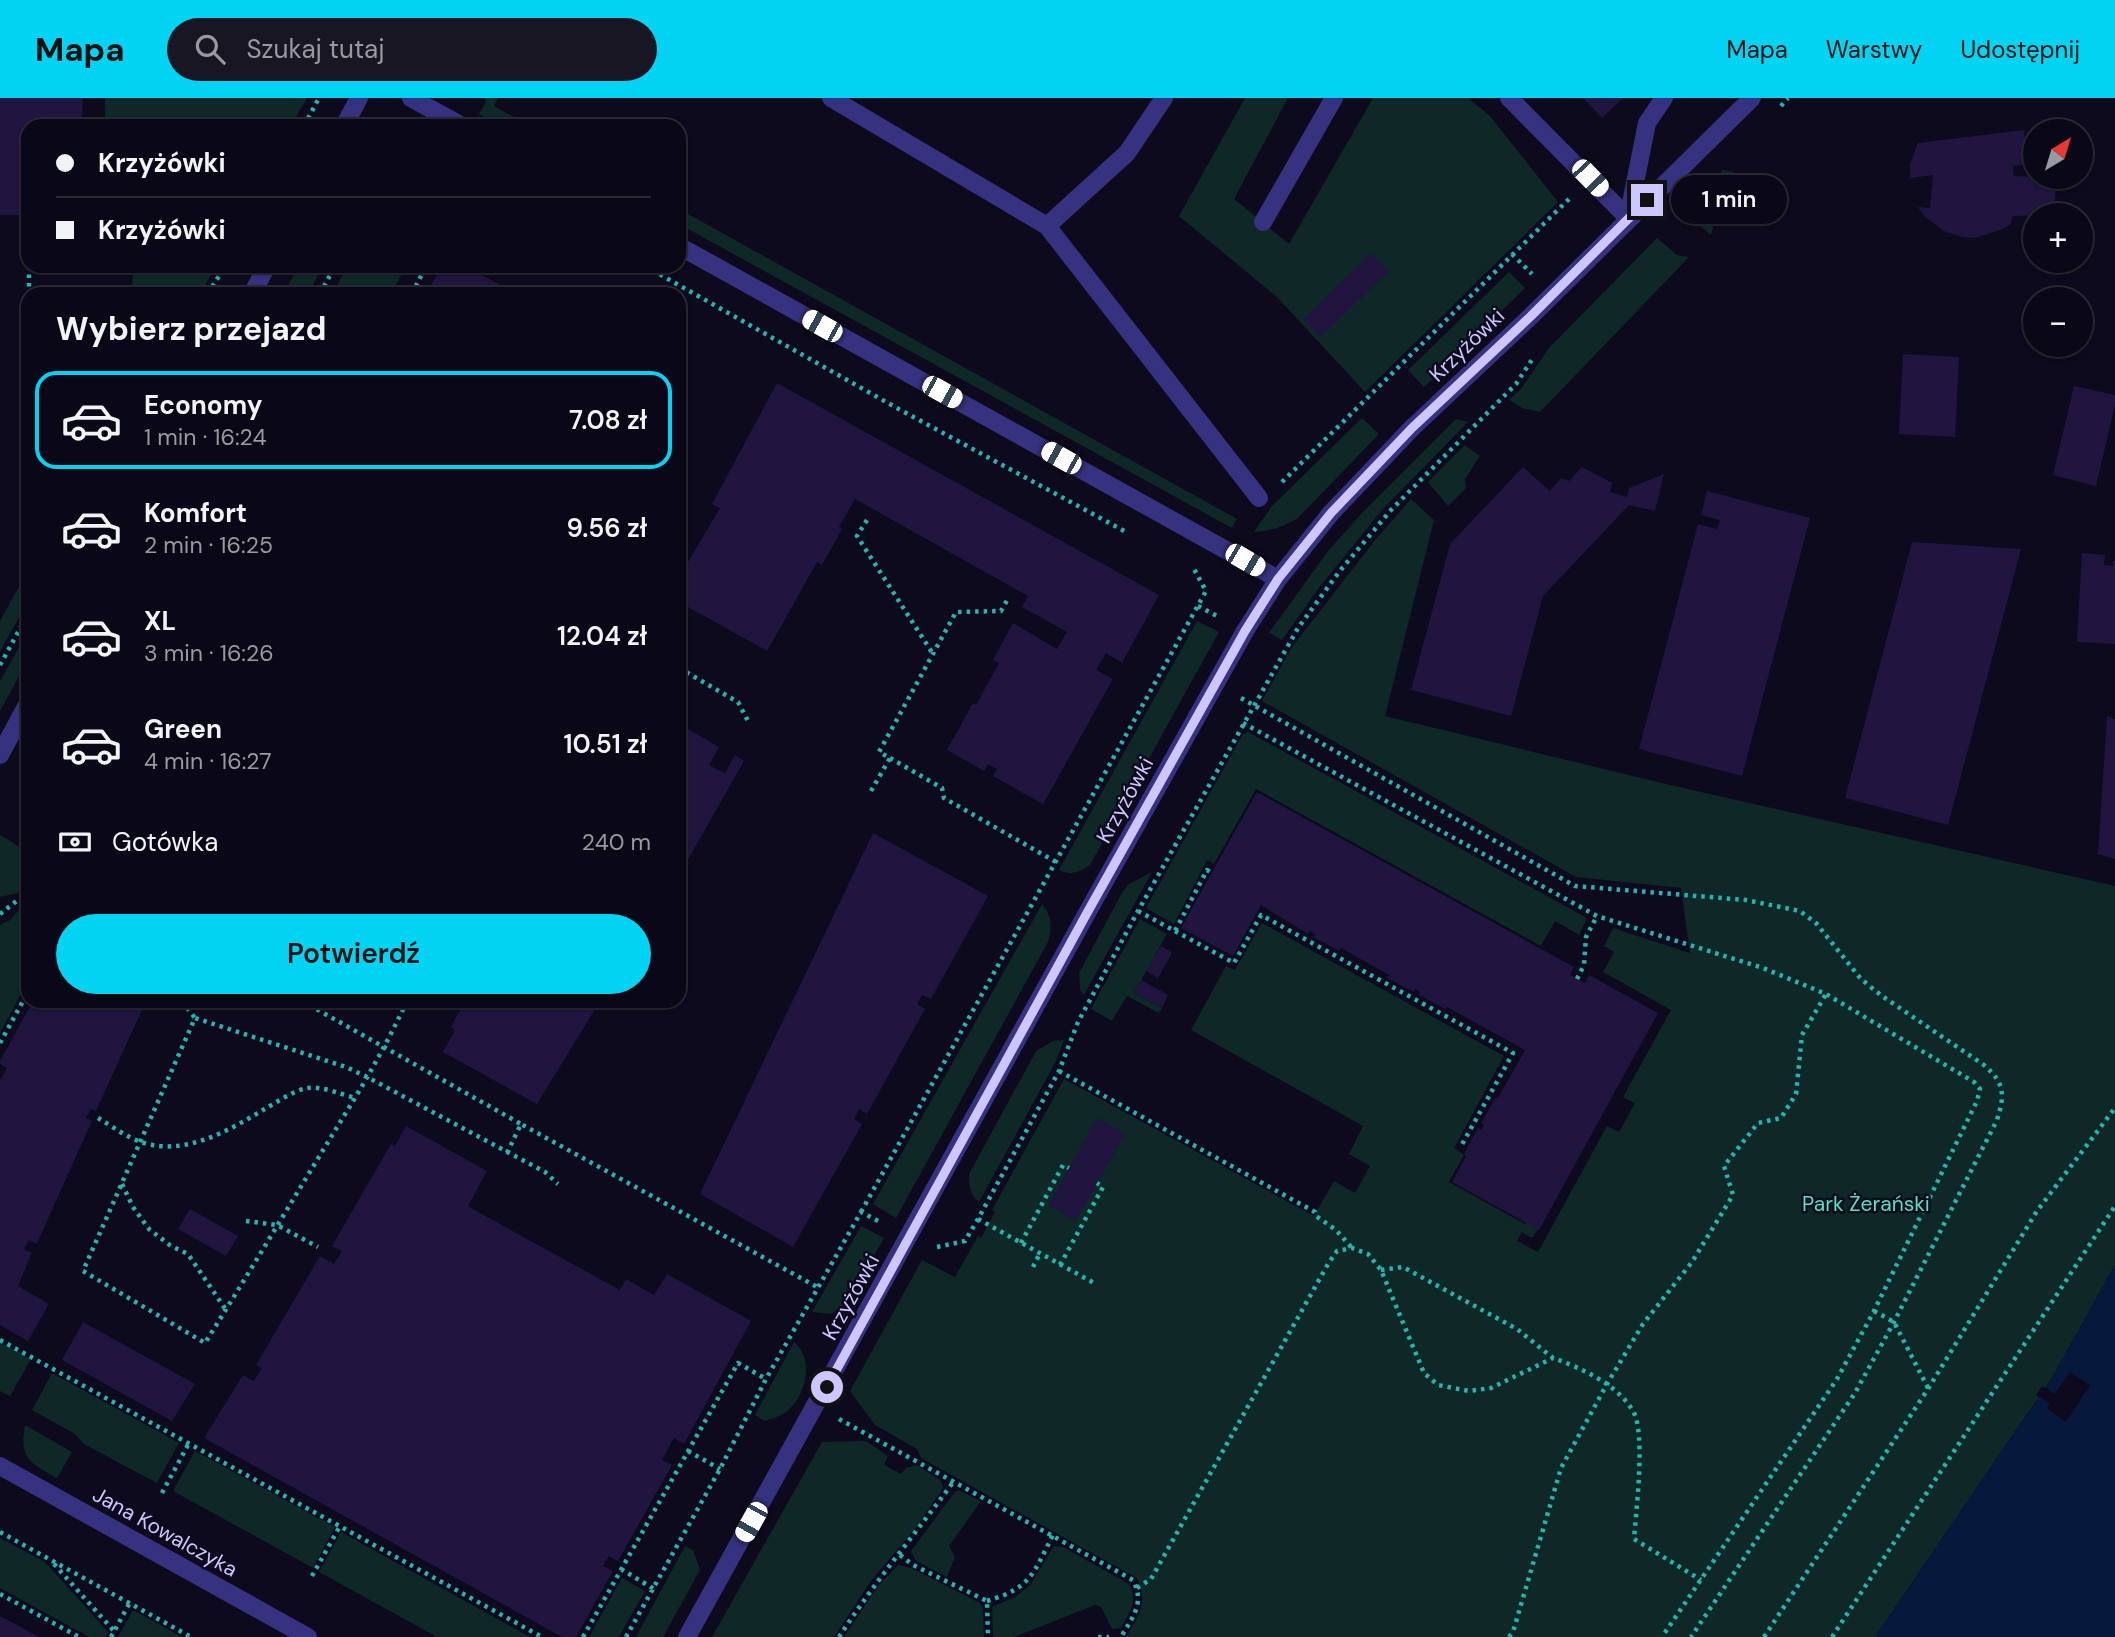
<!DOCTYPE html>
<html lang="pl">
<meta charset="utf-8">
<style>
:root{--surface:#0a0816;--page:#181623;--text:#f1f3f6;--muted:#999aa1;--line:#2a2935;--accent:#00d4f2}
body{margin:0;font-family:"DM Sans",sans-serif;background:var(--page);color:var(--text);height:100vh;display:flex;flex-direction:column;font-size:26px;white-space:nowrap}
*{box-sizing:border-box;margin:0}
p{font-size:23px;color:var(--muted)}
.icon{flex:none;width:38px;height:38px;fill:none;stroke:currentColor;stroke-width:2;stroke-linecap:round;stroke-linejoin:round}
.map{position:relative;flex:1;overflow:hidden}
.sheet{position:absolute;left:21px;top:189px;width:665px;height:721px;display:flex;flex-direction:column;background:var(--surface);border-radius:21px;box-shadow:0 2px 5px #0004,0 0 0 2px var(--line)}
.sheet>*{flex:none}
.top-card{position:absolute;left:21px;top:21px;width:665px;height:154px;border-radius:21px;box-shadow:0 2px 5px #0004,0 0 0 2px var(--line);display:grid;align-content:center;height:154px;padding:0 35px;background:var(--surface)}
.needle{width:46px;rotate:38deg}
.tools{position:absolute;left:2023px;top:21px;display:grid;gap:14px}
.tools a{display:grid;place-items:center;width:70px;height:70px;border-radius:50%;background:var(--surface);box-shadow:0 2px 5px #0004,0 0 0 2px var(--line);font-size:35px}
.end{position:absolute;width:32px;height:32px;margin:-16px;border:9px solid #cec7ff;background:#111;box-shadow:0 0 0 4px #111}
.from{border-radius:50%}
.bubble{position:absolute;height:49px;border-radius:24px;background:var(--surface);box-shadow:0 2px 5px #0004,0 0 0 2px var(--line);font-size:23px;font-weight:600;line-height:49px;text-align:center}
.car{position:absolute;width:21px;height:42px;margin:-21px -10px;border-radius:9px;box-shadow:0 0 5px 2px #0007;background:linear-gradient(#fff 24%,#345 0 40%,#fff 0 76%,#345 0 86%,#fff 0)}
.top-card b{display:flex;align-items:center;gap:24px;height:66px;font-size:26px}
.top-card b+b{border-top:2px solid var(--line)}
.top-card i{width:18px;height:18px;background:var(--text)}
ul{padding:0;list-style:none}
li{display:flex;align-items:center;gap:21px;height:98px;margin:0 14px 10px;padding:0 21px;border:4px solid transparent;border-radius:21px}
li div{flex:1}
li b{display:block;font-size:26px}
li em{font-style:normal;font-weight:600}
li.current{border-color:var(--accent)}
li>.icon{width:63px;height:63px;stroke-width:1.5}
h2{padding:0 35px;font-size:32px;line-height:84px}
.pay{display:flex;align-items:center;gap:18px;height:77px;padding:0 35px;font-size:26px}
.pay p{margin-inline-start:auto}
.primary-button{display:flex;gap:14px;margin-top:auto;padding:14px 35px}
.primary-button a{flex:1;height:80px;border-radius:42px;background:var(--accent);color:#111;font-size:28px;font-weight:600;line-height:80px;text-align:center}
header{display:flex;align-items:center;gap:42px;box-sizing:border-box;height:98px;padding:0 35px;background:var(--accent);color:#111}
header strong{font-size:33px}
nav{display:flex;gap:38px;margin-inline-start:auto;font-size:24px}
.search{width:490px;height:63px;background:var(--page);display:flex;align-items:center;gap:18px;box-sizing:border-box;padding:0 24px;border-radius:38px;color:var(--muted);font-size:26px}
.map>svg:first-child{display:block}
.green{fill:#0d2827}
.water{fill:#06183b}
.pier{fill:#0e0a1d}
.building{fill:#1f153f}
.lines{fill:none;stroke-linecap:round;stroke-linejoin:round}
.path{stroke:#26b4ae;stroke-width:4.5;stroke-dasharray:3.5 5;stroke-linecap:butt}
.lane{stroke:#37327f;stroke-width:18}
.street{stroke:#37327f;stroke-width:18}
.route{stroke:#cec7ff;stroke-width:9}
.labels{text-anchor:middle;stroke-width:5;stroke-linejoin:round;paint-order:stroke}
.street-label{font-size:21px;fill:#cec7ff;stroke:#0e0a1d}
.park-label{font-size:21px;fill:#4de5c2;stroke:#0e0a1d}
</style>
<header>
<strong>Mapa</strong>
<div class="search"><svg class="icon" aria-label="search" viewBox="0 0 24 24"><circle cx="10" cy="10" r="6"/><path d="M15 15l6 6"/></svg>Szukaj tutaj</div>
<nav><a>Mapa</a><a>Warstwy</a><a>Udostępnij</a></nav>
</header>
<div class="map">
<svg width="2115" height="1539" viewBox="0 0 2115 1539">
<rect width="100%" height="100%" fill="#0e0a1d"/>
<path class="green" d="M105,0H307L291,28H105Z
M485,0H498L494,8L530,28H501L479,16L486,4Z
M1245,0H1288L1234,101L1289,146L1373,0H1468L1490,18L1558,104L1365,294L1278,200L1179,118Z
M1723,72L1735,74L1723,90L1711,137L1683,113Z
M679,111L1237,421L1232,430L679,126Z
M1657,140L1677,157L1689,159L1540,314L1522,310L1509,302L1520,292L1549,250Z
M133,168H216L200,196H132Z
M298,168H323L308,196H284Z
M347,168H406L391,196H333Z
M1509,174L1525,190L1424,289L1408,272Z
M1362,320L1379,336L1298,420C1283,429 1271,433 1254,434L1272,408Z
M1456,321L1468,324L1383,411L1321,487L1282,542L1269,535L1328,453L1362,415Z
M1465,347L1480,358L1465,381L1466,390L1448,408L1428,384Z
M1411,401L1434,422L1385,618L1666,686L2115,788V1167L2053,1278L1875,1539H1126C1138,1519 1149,1504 1137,1480L921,1360L917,1351L875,1327L850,1293L922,1162L955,1179L978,1138L981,1140L995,1114L992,1112L1064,981L1314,1118L1334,1083L1355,1095L1370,1068L1349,1056L1363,1028L1191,932L1226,868L1235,872L1262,825L1504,958L1454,1050L1464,1057L1449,1084L1525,1126L1527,1125L1538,1131L1532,1140L1522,1134L1517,1143L1538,1154L1607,1028L1619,1034L1635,1005L1623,999L1671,912L1603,874L1614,854L1604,848L1613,830L1690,855L1681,790L1576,779L1262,603L1292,549L1376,441Z
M28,472V503L0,554V523Z
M1197,523L1219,534L1090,767C1080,774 1070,778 1059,772Z
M28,533V562L0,613V583Z
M1248,634L1587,820L1579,837L1555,823L1541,848L1256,691L1214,766L1207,762L1174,826L1146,810L1243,636Z
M0,737C32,755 35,761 18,795L0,799Z
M1152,774L1084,897L1080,891L1079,875L1123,793L1129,786Z
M28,802V883L0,935V827L10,822Z
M1042,806C1052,818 1052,829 1048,844L896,1120L873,1106Z
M1140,821L1167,836L1134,895L1162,910L1159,915L1127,898L1112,923L1091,911Z
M1064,942L1055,965L979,1104C970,1097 969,1087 969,1076L1036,953L1053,943Z
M861,1128L884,1140L849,1203L831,1216L812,1214Z
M0,1244L31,1261L10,1298L0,1293Z
M794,1244C815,1261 806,1299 786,1314C780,1319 772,1320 765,1323L755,1317Z
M52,1275L179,1345L157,1385L84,1346L75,1336L32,1312Z
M25,1327L72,1354L57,1380C30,1365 19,1361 25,1327Z
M866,1343L888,1358L884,1367L901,1376L906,1370L917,1367L941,1383L943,1390L918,1427L870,1484L834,1539H712L822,1344Z
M195,1353L335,1429L313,1470L173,1393Z
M958,1392L981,1403L949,1448L955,1459L947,1479L916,1463L911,1453L954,1395Z
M341,1434L530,1539H437L319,1474Z
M0,1440L45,1464L108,1534L106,1539H89L0,1490Z
M685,1448L693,1452L700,1472L663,1539H636Z
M1054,1448L1063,1449L1129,1486C1139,1503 1129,1515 1121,1530L1112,1531L1101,1509L1095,1507L1014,1539H993L992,1509L1015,1499L1031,1486Z
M898,1467L911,1470L980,1505L983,1510L984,1539H844L878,1488Z
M622,1480L645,1493L619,1539H589Z
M133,1512L182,1539H118Z"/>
<path class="water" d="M2115,1167V1539H1875L2053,1278Z"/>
<path class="pier" d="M2070,1274L2090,1287L2066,1324L2047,1311L2050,1306L2036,1297L2042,1288L2055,1296Z"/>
<path class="building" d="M0,0H83L82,20H70V28H28V117H0Z
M1583,0H1623L1602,20Z
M2024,32L2027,67L2013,68L2014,78L2056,80L2054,117L2012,118L2011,126L2003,131L1975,140L1961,139L1944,133L1924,118L1918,109L1930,110L1933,77L1910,80V66L1918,45Z
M1371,155L1389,173L1321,239L1303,221Z
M442,168H465L506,190L503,196H426Z
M1903,256L1959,259L1955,339L1899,336Z
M777,285L1159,497L1122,565L1106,555L1096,572L1113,581L1043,706L993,678L997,671L988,666L984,673L947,652L973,605L976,607L999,565L993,562L1013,525L1057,551L1067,534L1022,509L1028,498L855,401L839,429L842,431L822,467L817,464L767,553L679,504V479L720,410L712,406Z
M2074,288L2115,297V307L2096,388L2053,377Z
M1523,369L1550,393L1561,380L1569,383L1582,369L1612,385L1610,394L1627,399L1629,390L1664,376L1655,413L1629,407L1543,498L1511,618L1411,592L1450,446Z
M1707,393L1810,420L1742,678L1639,651L1698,426L1717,431L1720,422L1701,417Z
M1912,444L2021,451L1948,727L1845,700Z
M2082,455L2105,457L2104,467L2113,468V463H2115V546L2077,544Z
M2107,618L2115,621V761L2098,756Z
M679,626L719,649L709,667L718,672L725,675L735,657L744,663L686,765L679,761Z
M1257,694L1574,869L1570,877L1585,885L1589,877L1658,915L1539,1132L1452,1084L1466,1058L1464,1056L1478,1030L1481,1032L1484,1027L1481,1025L1496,999L1498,1000L1525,952L1447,909L1445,911L1419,897L1420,894L1415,891L1414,894L1387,880L1389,877L1341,850L1339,853L1313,839L1315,836L1309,833L1308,836L1261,807L1233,858L1181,830Z
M873,735L988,798L931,901L922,897L917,906L925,911L867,1016L859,1011L854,1021L862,1026L793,1149L700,1096Z
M1161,848L1172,855L1158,880L1146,873Z
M1141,882L1168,897L1162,910L1134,895Z
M33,903H146L96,1013L91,1011L86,1020L92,1023L38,1143L36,1146L29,1142L24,1151L32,1155L18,1188L49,1206L28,1243L0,1227V983L7,970L0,966V963Z
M465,903H600L537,1006L443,954L455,932L451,929Z
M1097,1020L1125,1036L1076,1123L1048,1107Z
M406,1028L487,1073L468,1108L480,1115L620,1192L626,1181L654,1197L667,1176L751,1223L684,1346L674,1340L662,1362L672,1367L618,1463L609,1458L603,1468L613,1473L576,1539H562L204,1340L243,1277L254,1283L262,1270L256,1267L320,1158L334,1166L342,1153L332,1148L391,1046L395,1048Z
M190,1111L238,1138L226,1158L178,1131Z
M83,1224L195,1286L172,1323L62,1262Z
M0,1518L39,1539H0Z"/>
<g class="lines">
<path class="path" d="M1781,8L1788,0
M304,28L319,0
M27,117L28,149
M1512,156L1532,176
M29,168V196
M645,168L895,309L1128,435
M50,190V196
M208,196L225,168
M320,196L335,168
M412,196L426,168
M1282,384L1570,100
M867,422L857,438L933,556
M1198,508L1219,519
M0,567L28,516
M679,570L738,604L748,623
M1241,600L1575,788L1746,802L1800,813L1816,825L1861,881L1882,898L1984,967C2005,985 2005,997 1997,1022L1894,1224L1855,1295L1691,1539
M1243,625L1597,818L1763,870L1826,896L1974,984L1980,991L1977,1003L1874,1213L1837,1281L1662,1539
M890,660L942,690L944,700L1056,764
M871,693L890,660L879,654L956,514L1001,513L1009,499
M1138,813L1175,833L1207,772L1212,775
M0,816L23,798L28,790
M1175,833L1234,865L1261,817L1513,955L1460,1050
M1577,881L1584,867L1586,839L1597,818
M182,903L195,920
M302,903L521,1026
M407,903C391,937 374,968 355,1000C305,1081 256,1164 205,1245L83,1173L195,920L346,969L367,979L545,1074L558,1086
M0,945L28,894
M1059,973L1315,1114L1316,1118L1336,1132L1352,1150
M98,1020C112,1028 126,1039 141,1044C183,1059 228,1033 263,1012C276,1005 292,993 307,990C322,988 341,996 355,1000
M507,1055L521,1026L819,1190
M122,1086L133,1109L149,1131L171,1148L188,1156L226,1212
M861,1114L1206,493L1194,471L1191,469
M978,1121L1094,1185
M246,1123L277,1127L318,1149
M1021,1145L1063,1067L1069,1070
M937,1149L965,1143L978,1121L1059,973L1078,924L1138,813L1298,530L1339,474L1391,412L1516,286L1533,260
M1060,1167L1103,1089L1097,1085
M1033,1169L1040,1155
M1381,1172L1403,1169L1517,1231L1553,1260
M1874,1213L1894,1224L1928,1290
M0,1242L542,1539
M839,1321L1133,1482C1145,1506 1133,1518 1121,1539
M688,1353L720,1371
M162,1395L189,1345
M0,1434L191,1539
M900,1457L913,1467L987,1503L988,1539
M54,1466L114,1533
M621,1471L654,1491
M312,1478L340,1428
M1137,1490L1151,1481L1328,1166L1337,1153L1352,1150L1368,1156L1381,1172L1424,1275L1438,1287L1469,1293L1491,1290L1553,1260C1581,1270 1617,1286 1633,1313C1646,1335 1636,1413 1634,1441L1701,1482
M0,1496L79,1539
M987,1503C1031,1490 1033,1476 1053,1437
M111,1539L129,1506
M583,1539L738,1265L766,1281
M626,1539L720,1371L766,1281L861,1114L882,1125
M839,1539C874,1485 916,1435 954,1383
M1098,1539H1109
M1509,1539L1513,1534L1561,1370L1607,1286L1643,1226L1692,1164L1733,1097L1724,1068L1758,1025L1781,1020L1796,996L1802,937L1826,896
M1764,1539L1928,1291L2037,1113L2115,1010
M1832,1539L2115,1108"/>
<path class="lane" d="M831,0L1047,128L1259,400
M1509,0L1628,120
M1628,120L1647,25L1664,0
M1263,124L1334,0
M1047,128L1127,55L1164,0"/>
<path class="street" d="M411,0L462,28
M344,28L359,0
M679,148L1278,481
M252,196L267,168
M0,657L28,605
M0,1368L308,1539
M687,1539L1087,815L1245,533L1278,481L1331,415L1412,330L1531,218L1752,0"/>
</g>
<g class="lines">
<path class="route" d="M827,1289L1087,815L1245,533L1278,481L1331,415L1412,330L1531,218L1647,102"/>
</g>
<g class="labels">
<g class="street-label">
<text transform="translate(1467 247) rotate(-44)" y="7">Krzyżówki</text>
<text transform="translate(1125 702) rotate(-61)" y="7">Krzyżówki</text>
<text transform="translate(851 1199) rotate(-61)" y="7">Krzyżówki</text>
<text transform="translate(165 1434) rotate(29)" y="7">Jana Kowalczyka</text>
</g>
<g class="park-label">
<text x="1866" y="1113">Park Żerański</text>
</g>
</g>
</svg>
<div class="tools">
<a><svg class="needle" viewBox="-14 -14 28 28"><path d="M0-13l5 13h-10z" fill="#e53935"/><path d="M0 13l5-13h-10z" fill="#999aa1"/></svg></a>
<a>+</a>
<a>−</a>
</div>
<i class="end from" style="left:827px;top:1289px"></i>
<i class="end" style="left:1647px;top:102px"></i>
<div class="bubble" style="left:1671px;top:77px;width:116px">1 min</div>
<i class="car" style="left:1590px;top:80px;rotate:136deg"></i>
<i class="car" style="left:822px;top:228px;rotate:299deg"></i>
<i class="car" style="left:942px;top:294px;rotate:119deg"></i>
<i class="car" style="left:1061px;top:360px;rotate:299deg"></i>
<i class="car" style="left:1245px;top:462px;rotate:120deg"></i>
<i class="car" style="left:751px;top:1424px;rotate:209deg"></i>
<div class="top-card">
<b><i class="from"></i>Krzyżówki</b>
<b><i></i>Krzyżówki</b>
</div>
<section class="sheet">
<h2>Wybierz przejazd</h2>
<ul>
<li class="current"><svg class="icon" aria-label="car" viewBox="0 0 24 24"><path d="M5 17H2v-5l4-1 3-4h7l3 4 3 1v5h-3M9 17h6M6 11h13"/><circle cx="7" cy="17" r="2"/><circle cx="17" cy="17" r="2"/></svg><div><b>Economy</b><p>1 min · 16:24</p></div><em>7.08 zł</em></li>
<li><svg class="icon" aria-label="car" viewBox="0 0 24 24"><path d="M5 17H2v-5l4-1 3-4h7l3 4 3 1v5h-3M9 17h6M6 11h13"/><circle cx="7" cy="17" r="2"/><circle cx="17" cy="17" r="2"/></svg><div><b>Komfort</b><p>2 min · 16:25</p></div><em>9.56 zł</em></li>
<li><svg class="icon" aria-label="car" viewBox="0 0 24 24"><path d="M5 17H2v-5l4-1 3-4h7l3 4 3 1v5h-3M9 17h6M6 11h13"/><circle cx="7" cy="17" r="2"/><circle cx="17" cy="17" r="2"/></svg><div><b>XL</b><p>3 min · 16:26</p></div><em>12.04 zł</em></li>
<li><svg class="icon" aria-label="car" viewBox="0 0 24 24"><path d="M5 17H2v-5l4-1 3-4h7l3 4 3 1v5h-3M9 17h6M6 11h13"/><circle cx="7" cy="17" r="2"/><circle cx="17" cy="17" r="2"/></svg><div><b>Green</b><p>4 min · 16:27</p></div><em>10.51 zł</em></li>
</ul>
<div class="pay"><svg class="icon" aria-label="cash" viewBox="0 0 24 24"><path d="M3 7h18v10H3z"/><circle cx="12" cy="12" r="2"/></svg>Gotówka<p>240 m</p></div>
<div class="primary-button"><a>Potwierdź</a></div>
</section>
</div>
